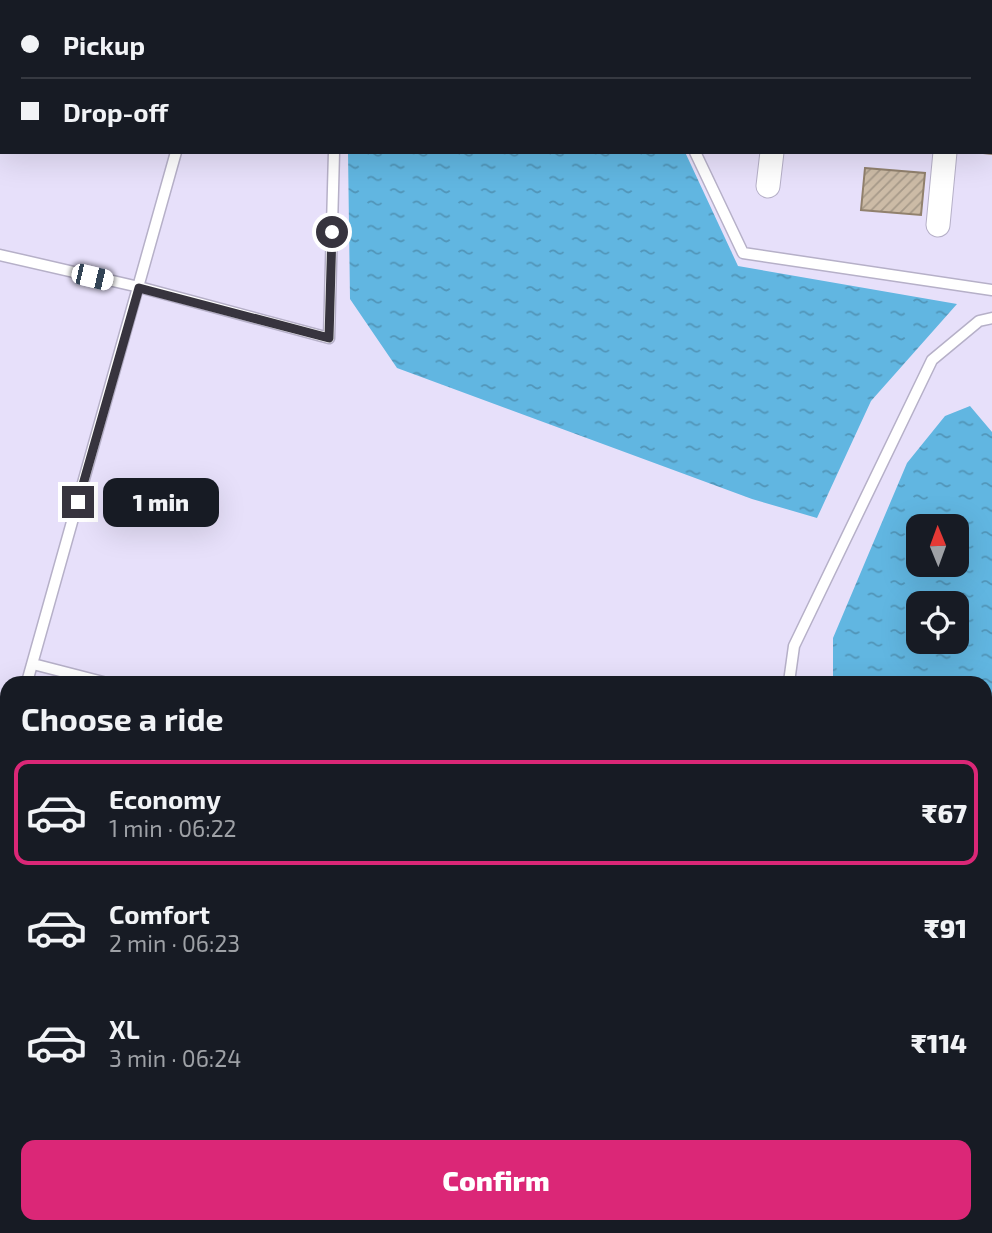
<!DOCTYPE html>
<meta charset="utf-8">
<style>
:root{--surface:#171b24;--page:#242831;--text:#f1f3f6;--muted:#9ea1a6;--line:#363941;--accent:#db2777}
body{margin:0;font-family:"Exo 2",sans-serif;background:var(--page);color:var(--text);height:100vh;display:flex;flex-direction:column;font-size:26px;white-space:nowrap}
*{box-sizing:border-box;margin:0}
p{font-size:23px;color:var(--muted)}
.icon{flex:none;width:38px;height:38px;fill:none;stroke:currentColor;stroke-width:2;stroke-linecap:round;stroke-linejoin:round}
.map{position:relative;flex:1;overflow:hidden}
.sheet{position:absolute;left:0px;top:676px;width:992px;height:558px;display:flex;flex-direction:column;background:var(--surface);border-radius:21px 21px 0 0;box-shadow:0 7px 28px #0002}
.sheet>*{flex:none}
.top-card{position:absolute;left:0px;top:0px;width:992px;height:154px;box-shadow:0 7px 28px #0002;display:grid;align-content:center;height:154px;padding:0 21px;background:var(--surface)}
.needle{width:46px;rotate:359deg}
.fabs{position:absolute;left:906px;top:514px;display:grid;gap:14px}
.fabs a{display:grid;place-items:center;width:63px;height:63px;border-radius:14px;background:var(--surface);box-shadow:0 7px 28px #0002;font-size:35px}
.end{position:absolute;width:32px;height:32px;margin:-16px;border:9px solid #37343e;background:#fff;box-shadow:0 0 0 4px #fff}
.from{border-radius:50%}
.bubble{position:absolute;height:49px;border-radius:14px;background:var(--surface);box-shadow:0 7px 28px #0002;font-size:23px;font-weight:800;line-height:49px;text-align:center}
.car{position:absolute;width:21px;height:42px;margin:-21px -10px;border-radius:9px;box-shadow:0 0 5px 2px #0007;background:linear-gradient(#fff 24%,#345 0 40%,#fff 0 76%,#345 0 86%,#fff 0)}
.top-card b{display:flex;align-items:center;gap:24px;height:66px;font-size:26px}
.top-card b+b{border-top:2px solid var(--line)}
.top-card i{width:18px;height:18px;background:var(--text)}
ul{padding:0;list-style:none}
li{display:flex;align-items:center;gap:21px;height:105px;margin:0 14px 10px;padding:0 7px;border:4px solid transparent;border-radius:14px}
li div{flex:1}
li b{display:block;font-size:26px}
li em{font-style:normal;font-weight:800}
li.on{border-color:var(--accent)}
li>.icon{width:63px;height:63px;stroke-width:1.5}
h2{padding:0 21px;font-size:32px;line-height:84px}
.button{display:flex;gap:14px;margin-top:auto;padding:14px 21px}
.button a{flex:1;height:80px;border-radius:14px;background:var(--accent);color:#fff;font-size:28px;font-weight:800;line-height:80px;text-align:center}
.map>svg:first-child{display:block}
.water{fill:url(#water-ripples);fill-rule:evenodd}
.building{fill:url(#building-hatch);stroke:#91816d;stroke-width:2}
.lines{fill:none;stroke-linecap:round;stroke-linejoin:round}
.service-casing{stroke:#b6b0c8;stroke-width:13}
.minor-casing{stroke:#b6b0c8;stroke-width:25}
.service{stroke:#fff;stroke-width:10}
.minor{stroke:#fff;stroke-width:23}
.route{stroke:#37343e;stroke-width:9}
</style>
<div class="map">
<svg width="992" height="1233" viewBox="0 0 992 1233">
<defs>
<pattern id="water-ripples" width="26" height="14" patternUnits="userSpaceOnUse" patternTransform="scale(1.75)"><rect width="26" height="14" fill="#61b6e1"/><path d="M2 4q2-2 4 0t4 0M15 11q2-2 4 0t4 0" fill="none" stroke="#5195b8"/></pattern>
<pattern id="building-hatch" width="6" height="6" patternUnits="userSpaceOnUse" patternTransform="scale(1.75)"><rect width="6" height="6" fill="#ccbba6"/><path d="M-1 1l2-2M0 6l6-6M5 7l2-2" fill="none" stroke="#a69989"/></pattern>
</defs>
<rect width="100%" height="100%" fill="#e7e0fa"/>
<path class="water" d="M352,0H516L522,2H349Z
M348,152H685L738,266L957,304L871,401L817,518L752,499L397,368L350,299Z
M970,406L992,432V792L985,791V682H833V638L907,463L945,416ZM919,527H957V565H919ZM919,604H957V642H919Z"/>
<path class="building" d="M0,0H89L90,1L2,2V29Z
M990,111L992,154L974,152H990Z
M865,168L925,173L921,215L861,210Z"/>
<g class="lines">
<defs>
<path id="service" d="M488,0L499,2
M163,2L164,0
M355,2L357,0
M0,69L2,70
M0,126H2
M695,152L743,253L992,290
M0,255L139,287L329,338L334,152
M33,664L103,682
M27,682L176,152
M789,682L794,646L932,360L979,321L992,318
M0,791L7,762
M985,1015L992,1007
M985,1025L992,1032
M0,1046L7,1048
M363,1227L366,1233
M521,1227L554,1233"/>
<path id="minor" d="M787,2V0
M960,2V0
M768,186L772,152
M938,225L945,152"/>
</defs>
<use href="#service" class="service-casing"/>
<use href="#minor" class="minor-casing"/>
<use href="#service" class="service"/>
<use href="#minor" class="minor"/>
</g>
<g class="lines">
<path class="route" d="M78,502L139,288L329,338L332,232"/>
</g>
</svg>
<div class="fabs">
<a><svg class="needle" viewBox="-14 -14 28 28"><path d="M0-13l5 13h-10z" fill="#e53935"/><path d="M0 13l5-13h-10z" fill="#9ea1a6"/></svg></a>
<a><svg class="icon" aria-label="locate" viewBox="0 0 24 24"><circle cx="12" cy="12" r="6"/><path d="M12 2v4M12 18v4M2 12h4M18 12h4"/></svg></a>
</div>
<i class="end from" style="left:332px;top:232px"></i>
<i class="end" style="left:78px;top:502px"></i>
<div class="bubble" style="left:103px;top:478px;width:116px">1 min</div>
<i class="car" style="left:92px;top:277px;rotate:103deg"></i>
<div class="top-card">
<b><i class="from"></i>Pickup</b>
<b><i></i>Drop-off</b>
</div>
<section class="sheet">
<h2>Choose a ride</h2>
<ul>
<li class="on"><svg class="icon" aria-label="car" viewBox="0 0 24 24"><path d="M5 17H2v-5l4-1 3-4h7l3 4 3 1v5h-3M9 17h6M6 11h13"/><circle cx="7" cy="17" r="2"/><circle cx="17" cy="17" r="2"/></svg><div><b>Economy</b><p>1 min · 06:22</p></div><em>₹67</em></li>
<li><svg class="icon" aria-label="car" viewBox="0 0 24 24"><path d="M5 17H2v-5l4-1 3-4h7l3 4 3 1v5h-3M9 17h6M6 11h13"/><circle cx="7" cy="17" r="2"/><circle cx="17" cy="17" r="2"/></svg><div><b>Comfort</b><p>2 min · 06:23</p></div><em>₹91</em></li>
<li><svg class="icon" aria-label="car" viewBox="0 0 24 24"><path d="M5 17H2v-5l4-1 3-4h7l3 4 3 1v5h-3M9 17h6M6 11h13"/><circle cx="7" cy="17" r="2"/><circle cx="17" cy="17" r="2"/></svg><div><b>XL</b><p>3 min · 06:24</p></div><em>₹114</em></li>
</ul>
<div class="button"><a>Confirm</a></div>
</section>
</div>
